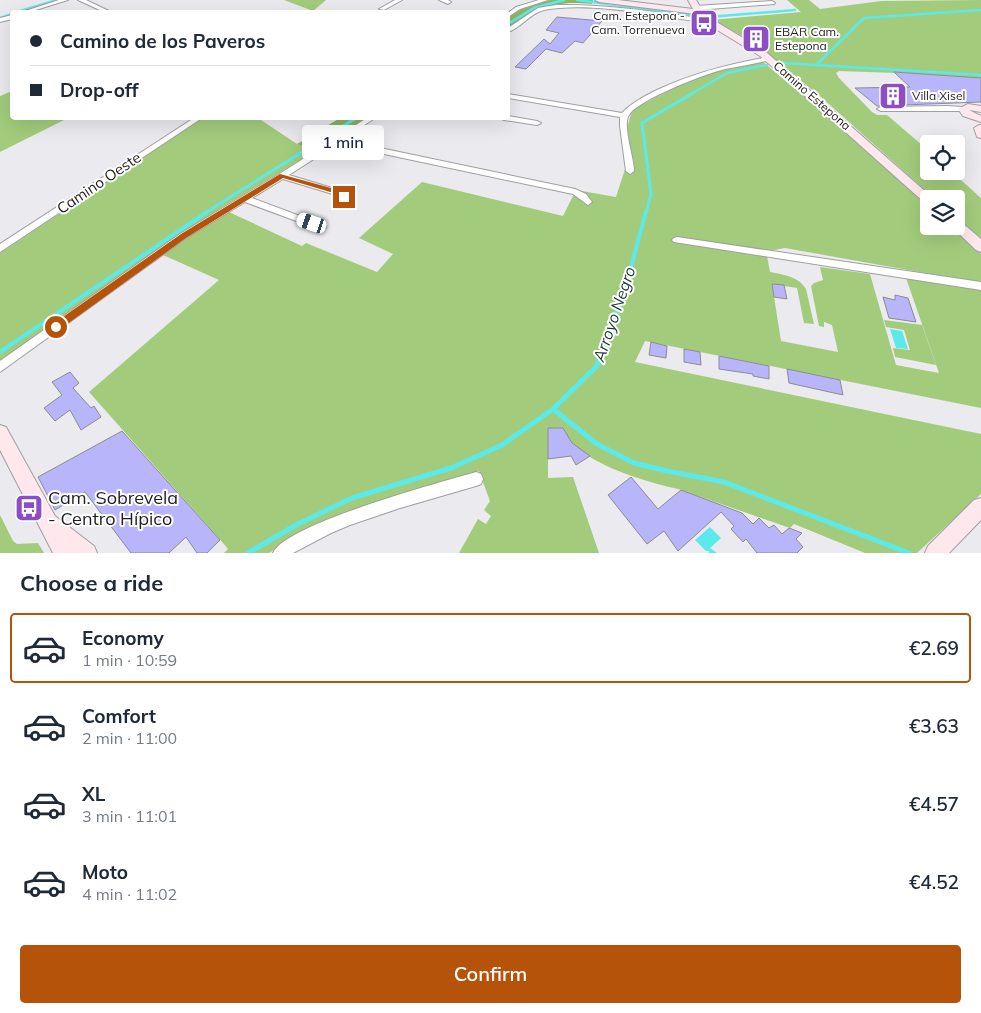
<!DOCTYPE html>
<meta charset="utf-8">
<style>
:root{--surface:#fff;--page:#f2f2f3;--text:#1f2937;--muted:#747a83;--line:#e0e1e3;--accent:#b45309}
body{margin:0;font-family:Mulish,sans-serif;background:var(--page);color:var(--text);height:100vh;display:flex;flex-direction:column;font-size:19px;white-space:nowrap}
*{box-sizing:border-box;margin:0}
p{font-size:16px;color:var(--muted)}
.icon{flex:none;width:28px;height:28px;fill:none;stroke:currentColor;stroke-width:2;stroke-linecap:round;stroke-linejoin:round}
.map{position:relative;height:553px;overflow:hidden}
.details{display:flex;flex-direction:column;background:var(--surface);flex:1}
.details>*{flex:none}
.banner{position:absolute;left:10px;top:10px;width:500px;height:110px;border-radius:5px;box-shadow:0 5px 20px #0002;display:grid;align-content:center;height:110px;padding:0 20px;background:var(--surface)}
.controls{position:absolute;left:920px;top:135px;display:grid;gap:10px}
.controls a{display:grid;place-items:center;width:45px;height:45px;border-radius:5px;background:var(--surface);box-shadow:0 5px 20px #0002;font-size:25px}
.end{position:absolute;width:22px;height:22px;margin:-11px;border:6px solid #b45309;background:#fff;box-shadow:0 0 0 2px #fff}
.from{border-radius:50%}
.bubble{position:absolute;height:35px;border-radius:5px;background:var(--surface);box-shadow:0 5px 20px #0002;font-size:16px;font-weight:600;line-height:35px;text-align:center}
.car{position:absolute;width:15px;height:30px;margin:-15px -8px;border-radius:6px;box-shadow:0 0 4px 1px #0007;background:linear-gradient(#fff 24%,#345 0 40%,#fff 0 76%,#345 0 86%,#fff 0)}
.banner b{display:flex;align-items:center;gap:18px;height:48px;font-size:19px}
.banner b+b{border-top:1px solid var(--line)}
.banner i{width:12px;height:12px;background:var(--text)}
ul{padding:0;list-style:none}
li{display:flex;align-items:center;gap:15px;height:70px;margin:0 10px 8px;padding:0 10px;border:2px solid transparent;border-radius:5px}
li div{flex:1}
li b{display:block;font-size:19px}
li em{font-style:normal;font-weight:600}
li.active{border-color:var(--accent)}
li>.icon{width:45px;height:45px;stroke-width:1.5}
h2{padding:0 20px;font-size:22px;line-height:60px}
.primary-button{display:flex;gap:10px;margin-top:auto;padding:10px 20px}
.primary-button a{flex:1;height:58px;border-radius:5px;background:var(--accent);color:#fff;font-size:20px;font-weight:600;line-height:58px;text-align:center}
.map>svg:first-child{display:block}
.green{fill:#a2cc7c}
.forest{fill:#8cb664}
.water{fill:#5ce9e9}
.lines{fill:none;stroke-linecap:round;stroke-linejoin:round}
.stream-far3{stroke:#5ce9e9;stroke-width:2.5}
.stream-far2{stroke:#5ce9e9;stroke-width:3}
.stream-far1{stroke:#5ce9e9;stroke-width:4}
.stream{stroke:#5ce9e9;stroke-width:5}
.building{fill:#b9b5fa;stroke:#8c8c90}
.street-casing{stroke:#9f9fa3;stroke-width:2}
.secondary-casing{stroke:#9f9fa3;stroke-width:2}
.street{fill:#fff;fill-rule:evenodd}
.secondary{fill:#fee8ed;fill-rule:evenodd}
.route{fill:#b45309}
.labels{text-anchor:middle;stroke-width:4;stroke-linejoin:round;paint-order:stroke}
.far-poi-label{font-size:12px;fill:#1e1e20;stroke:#fff;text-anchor:start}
.far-street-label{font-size:12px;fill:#1e1e20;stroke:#fff}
.street-label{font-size:15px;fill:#1e1e20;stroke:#fff}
.water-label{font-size:16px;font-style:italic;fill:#1a3232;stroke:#fff}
.near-poi-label{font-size:18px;fill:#1e1e20;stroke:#fff;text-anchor:start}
</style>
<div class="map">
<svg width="981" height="553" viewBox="0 0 981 553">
<rect width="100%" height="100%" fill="#eaeaef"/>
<path class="green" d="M284,0H326L313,11Z
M787,0H809L820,9L881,1L981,0V78L895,72L896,73L839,71L836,73L839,78L872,112L877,115H887L929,151V171H951L981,198V240L956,218V199H935L821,97L756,44L766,41L757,35L746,38L711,20L801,12Z
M763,62L815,105L929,205V226H952L981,254V283L785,248L769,251L767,256L770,272C784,275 798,276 806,289L814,324L804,323L797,288L772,284L781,341L838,352L832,325L824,322V327L819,326L811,286L814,283L823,280L820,267L870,274L896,365L939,373L906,278L981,290V408L645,341L635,362L981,434V494L917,553H865L794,524L790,528L678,489C647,482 574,462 563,428H548V478L573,477L599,553H459L478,519L486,524L491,516L484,510L490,501L479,471L304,532L269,553H224L228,549L223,543L89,392L219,280L163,255L192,232L229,212L302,246L306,243L377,272L393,254L359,238L422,182L563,216L576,190L616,197L627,163L621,124L628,125L631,114L637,107L682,84L714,72Z
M12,91V118H68L0,152V96Z
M201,118H258L297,144L314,152L221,208L161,248L0,363V253Z
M884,320L922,325L936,365L895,357L893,348L910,350L904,330L886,327Z
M0,515L13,541L17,544L38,543L44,553H0Z"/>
<path class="forest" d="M550,0H593L592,4C553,0 539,8 508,28V17L519,10Z
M340,118H367L314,152L297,144Z"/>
<path class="water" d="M890,329L902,331L908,349L896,348Z
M710,527L721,538L710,548L717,553H709V551H706L695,540Z"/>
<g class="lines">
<path class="stream-far3" d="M577,0L708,17L795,10
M17,12L57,0
M0,18L12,14
M508,24L534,8L564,0
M782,63L816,65L864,18L981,10
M816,65L981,75
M691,94L727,73L767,65"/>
<path class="stream-far2" d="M205,213L356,118
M646,213L651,194L642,123L693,93"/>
<path class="stream-far1" d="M0,352L207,212
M598,363L624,293L646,212"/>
<path class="stream" d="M553,409L597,444L634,463L667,471L724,482L909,553
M248,553L296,525L352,498L451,468L502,445L553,409L597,366L598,362"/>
</g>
<path class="building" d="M557,17L602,21L583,43L575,41L562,53L546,49L526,69L515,67L544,39L550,44L559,33L546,30Z
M894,72L981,78V102L877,106L855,88L910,87Z
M772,284L784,285L787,299L774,297Z
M895,295L908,298L916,322L889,318L883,297L895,300Z
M651,342L667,346L666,358L649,355Z
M684,349L700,352L701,365L684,362Z
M719,356L769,366V379L753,376V374L719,369Z
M787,369L840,380L843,395L789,383Z
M70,372L79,383L73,388L91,408L94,406L101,417L81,430L70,410L55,421L44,408L62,395L52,382Z
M548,428H563L572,443L590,456L576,465L571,456L548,459Z
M122,431L220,540L207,553H197L186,537L169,553H131L85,492L55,510L38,477Z
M631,477L658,509L681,490L742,513L753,524L759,518L769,528L774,525L782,534L789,528L802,533L796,539L803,547L797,553H757L746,539L743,542L731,529L734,526L721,512L678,551L664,531L647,544L608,495Z"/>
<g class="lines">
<defs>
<path id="street" d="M59,0H68L29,12H22Z
M78,0H86L111,12H104Z
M395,0H402L384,10L379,9Z
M439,0H448L451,2L448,4Z
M539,0H548L520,9L508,17V13L516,7Z
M772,1L775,3L774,4L696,10L693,8L696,6Z
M556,5C607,4 656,12 706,19L709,21L706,23C660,16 589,1 544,10C530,13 521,28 508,32V28L538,8Z
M12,15V19L0,22V18Z
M768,57L771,59L770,60C755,64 740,66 725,69C699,76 674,87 650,99C644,103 633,108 629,115C622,125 634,157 634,171L630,174L626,171L620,126V117L508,98V94L622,113C631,103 645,96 657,90C693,73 729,64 768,57Z
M947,106L963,107L967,109L963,111H881L877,109L881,107Z
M508,116L537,121L541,123L537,125L504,120L500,118Z
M194,118H202L0,252V244Z
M367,118H375L342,140L575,189L586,194L592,202L588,205L573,194L337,144L289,175L342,191L348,197V205H342L340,198L336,195L283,179L252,198L324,225L326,227L324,229H318L245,202L186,238L0,372V361L180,234L281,173Z
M677,237L981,282V290L674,242L672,240L674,238Z
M476,472L481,474L483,479L481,484L476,486L400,508L350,525L331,533L293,553H273C285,524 442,482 476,472Z"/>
<path id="secondary" d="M595,0H618L693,9L688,0H696L705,15L766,52L934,199H929V204L925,203L760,56L699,19L696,14L599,2Z
M968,104L981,106V112L969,110L981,116V122L963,116L958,109Z
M979,125H981V138L977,137L974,128Z
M956,220L960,221L981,239V252L976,250L952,227L956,226Z
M0,425L6,427L55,516L94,546L97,553H53L0,450Z
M981,498V520L949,553H925L928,546L974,500Z"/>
</defs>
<use href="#street" class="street-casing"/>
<use href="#secondary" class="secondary-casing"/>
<use href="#street" class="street"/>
<use href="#secondary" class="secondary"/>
</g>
<path class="route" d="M280,174L342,191L348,197L342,198L337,194L283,178L186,238L59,330H53V324L181,234Z"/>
<defs>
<symbol id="bus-square" viewBox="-11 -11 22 22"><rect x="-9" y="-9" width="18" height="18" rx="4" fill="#8c4ec3" stroke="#fff"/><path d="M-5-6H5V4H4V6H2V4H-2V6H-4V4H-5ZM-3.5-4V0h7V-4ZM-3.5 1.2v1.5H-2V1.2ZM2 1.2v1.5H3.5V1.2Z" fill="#fff"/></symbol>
<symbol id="building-square" viewBox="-11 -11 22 22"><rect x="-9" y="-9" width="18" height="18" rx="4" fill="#8c4ec3" stroke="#fff"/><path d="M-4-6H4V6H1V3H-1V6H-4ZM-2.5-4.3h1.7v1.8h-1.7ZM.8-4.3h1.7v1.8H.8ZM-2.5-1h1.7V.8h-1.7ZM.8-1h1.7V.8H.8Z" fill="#fff"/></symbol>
</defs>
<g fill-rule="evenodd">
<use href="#bus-square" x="688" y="7" width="32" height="32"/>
<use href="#building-square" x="740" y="23" width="32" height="32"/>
<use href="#building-square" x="877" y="80" width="32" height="32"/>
<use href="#bus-square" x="13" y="492" width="32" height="32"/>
</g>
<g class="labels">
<g class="far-poi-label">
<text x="685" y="20" text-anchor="end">Cam. Estepona -<tspan x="685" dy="14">Cam. Torrenueva</tspan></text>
<text x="775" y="36">EBAR Cam.<tspan x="775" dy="14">Estepona</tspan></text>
<text x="912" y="100">Villa Xisel</text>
</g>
<g class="far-street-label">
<text transform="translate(812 96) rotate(41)" y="4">Camino Estepona</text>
</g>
<g class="street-label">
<text transform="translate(99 183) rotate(-34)" y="5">Camino Oeste</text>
</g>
<g class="water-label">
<text transform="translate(614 314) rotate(-71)" y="6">Arroyo Negro</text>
</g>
<g class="near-poi-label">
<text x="48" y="504">Cam. Sobrevela<tspan x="48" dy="21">- Centro Hípico</tspan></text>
</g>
</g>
</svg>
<div class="controls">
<a><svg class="icon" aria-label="locate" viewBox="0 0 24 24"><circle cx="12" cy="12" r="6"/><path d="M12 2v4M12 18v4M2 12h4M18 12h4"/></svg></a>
<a><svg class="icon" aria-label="layers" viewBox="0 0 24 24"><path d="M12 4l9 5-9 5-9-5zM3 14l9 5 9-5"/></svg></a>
</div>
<i class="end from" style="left:56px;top:327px"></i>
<i class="end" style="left:344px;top:197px"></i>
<div class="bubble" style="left:302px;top:125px;width:82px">1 min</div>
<i class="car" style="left:312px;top:223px;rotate:289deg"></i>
<div class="banner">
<b><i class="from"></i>Camino de los Paveros</b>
<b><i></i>Drop-off</b>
</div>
</div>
<section class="details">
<h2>Choose a ride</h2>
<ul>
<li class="active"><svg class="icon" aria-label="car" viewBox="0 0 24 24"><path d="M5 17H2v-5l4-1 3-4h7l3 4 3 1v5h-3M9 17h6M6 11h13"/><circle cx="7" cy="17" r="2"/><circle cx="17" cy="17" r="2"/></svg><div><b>Economy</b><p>1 min · 10:59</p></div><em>€2.69</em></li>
<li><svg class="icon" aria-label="car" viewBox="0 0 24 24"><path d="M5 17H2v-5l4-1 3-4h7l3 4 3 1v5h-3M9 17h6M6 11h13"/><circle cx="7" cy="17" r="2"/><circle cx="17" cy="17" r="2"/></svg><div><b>Comfort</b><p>2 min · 11:00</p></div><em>€3.63</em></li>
<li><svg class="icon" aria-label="car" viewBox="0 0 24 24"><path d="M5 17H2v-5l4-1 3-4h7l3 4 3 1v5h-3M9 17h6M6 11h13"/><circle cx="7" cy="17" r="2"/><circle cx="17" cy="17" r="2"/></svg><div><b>XL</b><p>3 min · 11:01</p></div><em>€4.57</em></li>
<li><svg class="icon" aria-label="car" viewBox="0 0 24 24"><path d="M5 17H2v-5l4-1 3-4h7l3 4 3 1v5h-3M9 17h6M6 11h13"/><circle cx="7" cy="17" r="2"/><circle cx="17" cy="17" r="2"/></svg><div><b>Moto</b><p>4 min · 11:02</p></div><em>€4.52</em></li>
</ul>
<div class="primary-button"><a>Confirm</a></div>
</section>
